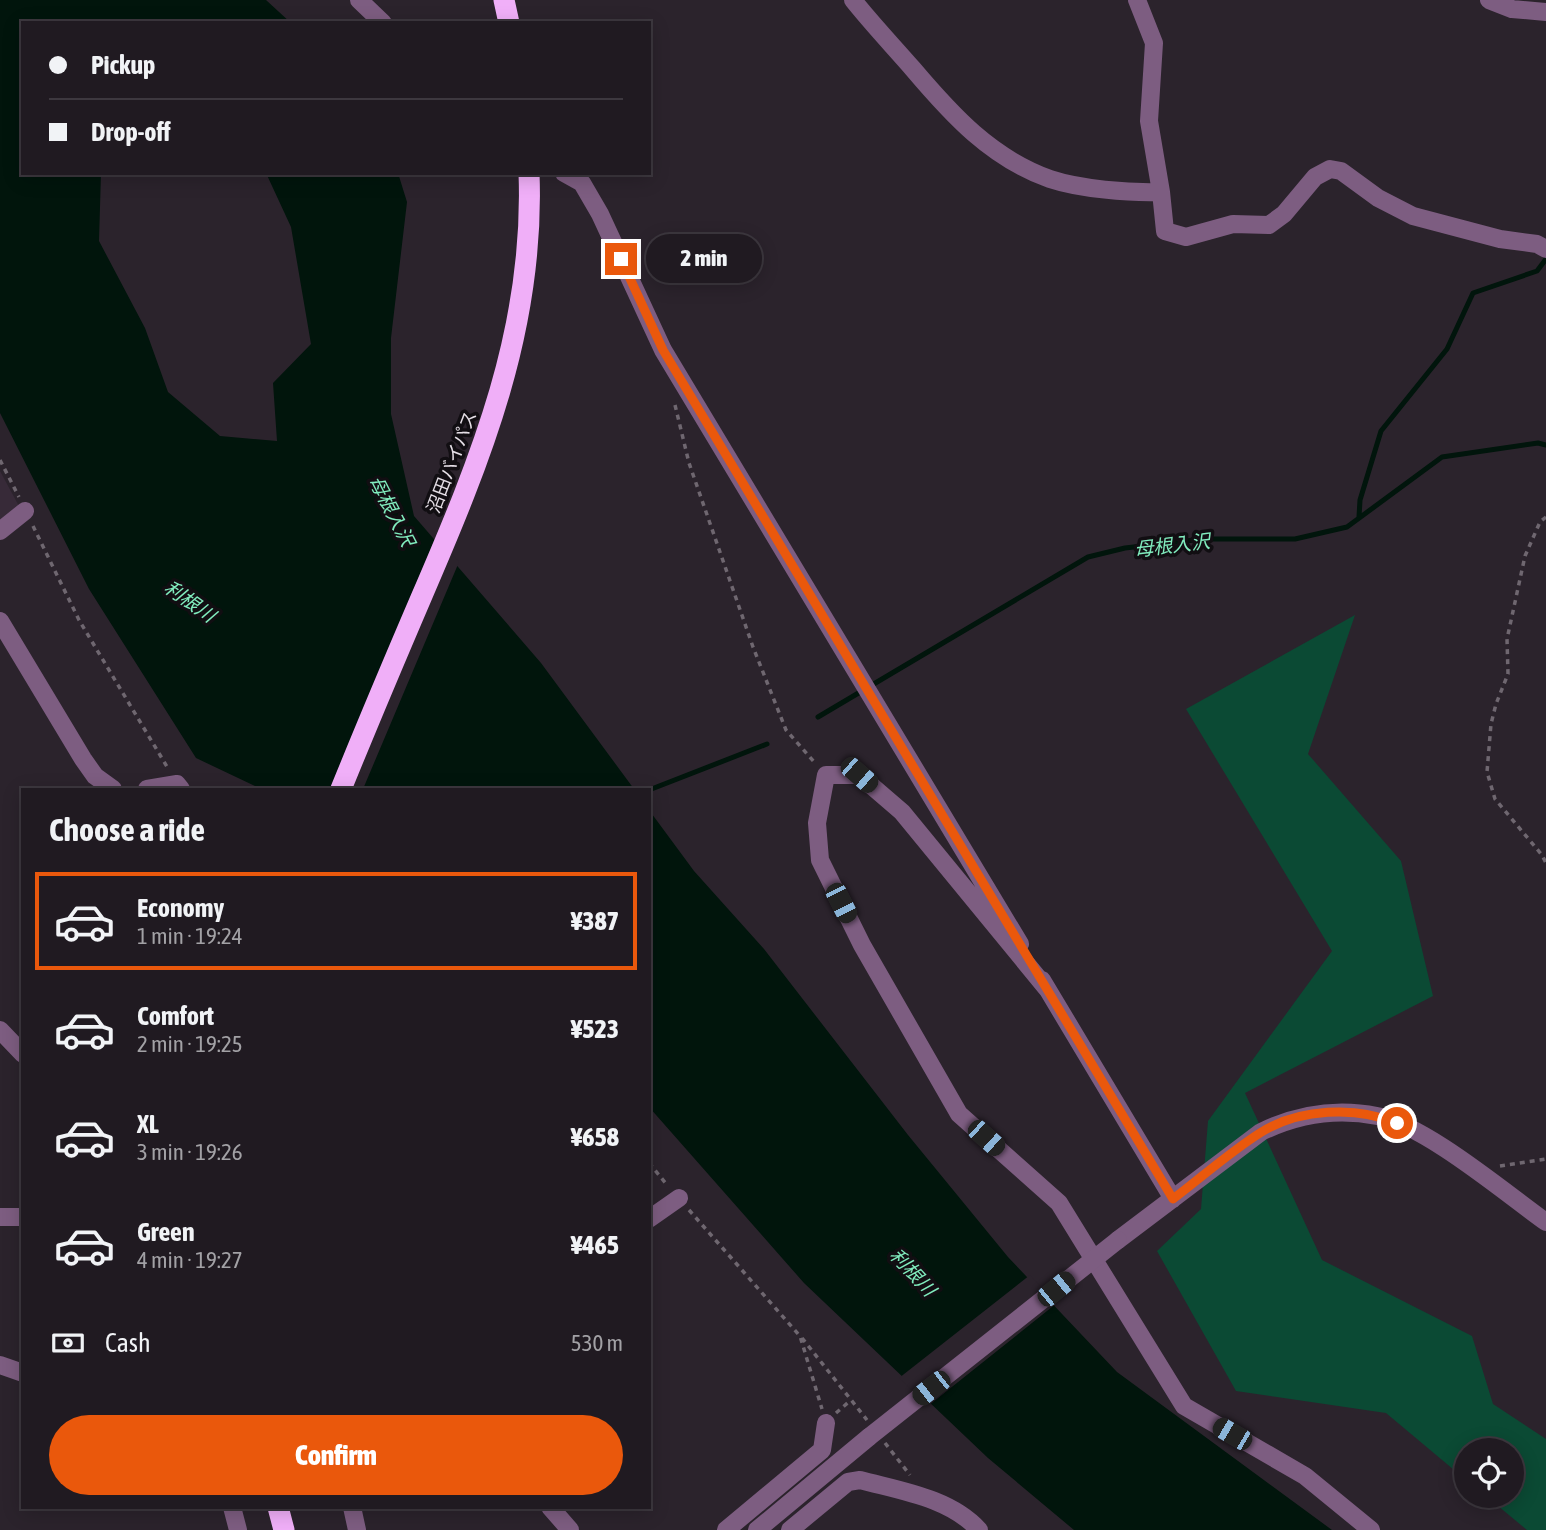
<!DOCTYPE html>
<meta charset="utf-8">
<style>
:root{--surface:#201a21;--page:#2d272e;--text:#f1f3f6;--muted:#a2a1a5;--line:#3d383f;--accent:#ea580c}
body{margin:0;font-family:"Asap Condensed","Noto Sans JP",sans-serif;background:var(--page);color:var(--text);height:100vh;display:flex;flex-direction:column;font-size:26px;white-space:nowrap}
*{box-sizing:border-box;margin:0}
p{font-size:23px;color:var(--muted)}
.icon{flex:none;width:38px;height:38px;fill:none;stroke:currentColor;stroke-width:2;stroke-linecap:round;stroke-linejoin:round}
.map{position:relative;flex:1;overflow:hidden}
.side{position:absolute;left:21px;top:788px;width:630px;height:721px;display:flex;flex-direction:column;background:var(--surface);border-radius:0px;box-shadow:0 4px 18px #0003,0 0 0 2px var(--line)}
.side>*{flex:none}
.banner{position:absolute;left:21px;top:21px;width:630px;height:154px;border-radius:0px;box-shadow:0 4px 18px #0003,0 0 0 2px var(--line);display:grid;align-content:center;height:154px;padding:0 28px;background:var(--surface)}
.controls{position:absolute;left:1454px;top:1438px;display:grid;gap:14px}
.controls a{display:grid;place-items:center;width:70px;height:70px;border-radius:50%;background:var(--surface);box-shadow:0 4px 18px #0003,0 0 0 2px var(--line);font-size:35px}
.end{position:absolute;width:32px;height:32px;margin:-16px;border:9px solid #ea580c;background:#fff;box-shadow:0 0 0 4px #fff}
.from{border-radius:50%}
.bubble{position:absolute;height:49px;border-radius:24px;background:var(--surface);box-shadow:0 4px 18px #0003,0 0 0 2px var(--line);font-size:23px;font-weight:800;line-height:49px;text-align:center}
.car{position:absolute;width:21px;height:42px;margin:-21px -10px;border-radius:9px;box-shadow:0 0 5px 2px #0007;background:linear-gradient(#222 24%,#8ab4d8 0 40%,#222 0 76%,#8ab4d8 0 86%,#222 0)}
.banner b{display:flex;align-items:center;gap:24px;height:66px;font-size:26px}
.banner b+b{border-top:2px solid var(--line)}
.banner i{width:18px;height:18px;background:var(--text)}
ul{padding:0;list-style:none}
li{display:flex;align-items:center;gap:21px;height:98px;margin:0 14px 10px;padding:0 14px;border:4px solid transparent;border-radius:0px}
li div{flex:1}
li b{display:block;font-size:26px}
li em{font-style:normal;font-weight:800}
li.current{border-color:var(--accent)}
li>.icon{width:63px;height:63px;stroke-width:1.5}
h2{padding:0 28px;font-size:32px;line-height:84px}
.pay{display:flex;align-items:center;gap:18px;height:77px;padding:0 28px;font-size:26px}
.pay p{margin-inline-start:auto}
.button{display:flex;gap:14px;margin-top:auto;padding:14px 28px}
.button a{flex:1;height:80px;border-radius:42px;background:var(--accent);color:#fff;font-size:28px;font-weight:800;line-height:80px;text-align:center}
.map>svg:first-child{display:block}
.built{fill:#372a38}
.green{fill:#0b4a34}
.water{fill:#01150c}
.pier{fill:#2b232c}
.lines{fill:none;stroke-linecap:round;stroke-linejoin:round}
.stream{stroke:#01150c;stroke-width:5}
.path{stroke:#6f6770;stroke-width:3.5;stroke-dasharray:5 5;stroke-linecap:butt}
.minor{stroke:#7d5d81;stroke-width:18}
.highway{stroke:#f0aff8;stroke-width:21}
.minor-bridge{stroke:#7d5d81;stroke-width:18}
.route{stroke:#ea580c;stroke-width:9}
.labels{text-anchor:middle;stroke-width:7;stroke-linejoin:round;paint-order:stroke}
.street-label{font-size:18px;fill:#e5dfe6;stroke:#110e12}
.water-label{font-size:19px;font-style:italic;fill:#81ecbe;stroke:#110e12}
</style>
<div class="map">
<svg width="1546" height="1530" viewBox="0 0 1546 1530">
<rect width="100%" height="100%" fill="#2b232c"/>
<path class="built" d="M0,471L20,508L0,524Z"/>
<path class="green" d="M1355,615L1308,754L1401,861L1433,996L1245,1093L1322,1260L1472,1336L1493,1404L1546,1439V1530H1527L1486,1496H1512V1451H1466V1480L1386,1413L1236,1391L1157,1251L1201,1209L1208,1121L1332,951L1186,709Z"/>
<path class="water" d="M0,0H266L291,23H23V173H101L99,241L145,328L168,392L220,436L277,441L273,383L311,344L291,227L266,173H398L407,202L391,338V414L414,516L541,663L634,789H261L196,758L89,589L0,413Z
M649,810L694,871L764,949L908,1135L1008,1257L1117,1372L1332,1530H1074L988,1458L804,1283L649,1107Z"/>
<path class="pier" d="M436,536L459,562L363,789H330Z
M1030,1275L1057,1303L928,1406L899,1378Z"/>
<g class="lines">
<path class="stream" d="M1359,517L1360,500L1381,431L1447,349L1473,293L1537,271L1546,259
M818,717L1088,557L1125,548L1203,539H1295L1347,527L1442,457L1538,443L1546,445
M649,790L767,744"/>
<path class="path" d="M675,405L689,463L753,647L786,730L815,763
M0,460L19,497
M1546,517L1540,522L1525,556L1507,639L1508,674L1496,704L1491,724L1487,772L1495,799L1542,855L1546,863
M33,526L79,620L169,770
M649,1163L668,1186
M1500,1166L1546,1159
M689,1210L800,1336L822,1409
M802,1338L867,1420
M836,1413L851,1400
M885,1443L910,1475"/>
<path class="minor" d="M359,0L383,23
M853,0C872,24 893,46 913,69C952,115 991,158 1050,179C1080,189 1129,193 1161,192
M1137,0L1154,43L1149,121L1161,192L1165,231L1186,237L1233,224L1269,225L1284,214L1315,177L1330,169L1341,171L1378,198L1413,216L1500,239L1537,244L1546,249
M1489,0L1512,9L1546,12
M564,173L582,183L600,214L663,350L1020,944
M0,531L25,511
M0,621L83,759L95,776L113,789
M147,789L177,784L181,789
M1042,980L1173,1199
M1048,990L902,812L859,775H826L817,823L820,860L862,945L959,1114L1059,1203L1184,1406L1305,1476L1371,1530
M0,1030L23,1054
M0,1217H23
M649,1219L679,1198
M1118,1240L1261,1132C1298,1114 1337,1108 1377,1116C1425,1125 1504,1192 1546,1222
M0,1365L23,1373
M232,1507L238,1530
M352,1507L357,1530
M550,1507L570,1530
M726,1530L822,1450L826,1423
M757,1530L869,1437
M790,1530L848,1482L860,1480C901,1491 950,1498 979,1530"/>
<path class="highway" d="M504,0L509,23
M341,789C367,725 394,661 421,598C481,459 535,328 529,173
M278,1507L284,1530"/>
<path class="minor-bridge" d="M869,1437L1118,1240"/>
</g>
<g class="lines">
<path class="route" d="M621,259L663,350L1173,1199C1202,1177 1230,1152 1260,1133C1299,1108 1356,1106 1397,1123"/>
</g>
<g class="labels">
<g class="street-label">
<text transform="translate(452 462) rotate(-69)" y="6">沼田バイパス</text>
</g>
<g class="water-label">
<text transform="translate(392 511) rotate(63)" y="7">母根入沢</text>
<text transform="translate(1172 545) rotate(-7)" y="7">母根入沢</text>
<text transform="translate(190 601) rotate(35)" y="7">利根川</text>
<text transform="translate(913 1272) rotate(47)" y="7">利根川</text>
</g>
</g>
</svg>
<div class="controls">
<a><svg class="icon" aria-label="locate" viewBox="0 0 24 24"><circle cx="12" cy="12" r="6"/><path d="M12 2v4M12 18v4M2 12h4M18 12h4"/></svg></a>
</div>
<i class="end from" style="left:1397px;top:1123px"></i>
<i class="end" style="left:621px;top:259px"></i>
<div class="bubble" style="left:646px;top:234px;width:116px">2 min</div>
<i class="car" style="left:859px;top:775px;rotate:131deg"></i>
<i class="car" style="left:841px;top:903px;rotate:153deg"></i>
<i class="car" style="left:986px;top:1138px;rotate:132deg"></i>
<i class="car" style="left:1056px;top:1289px;rotate:51deg"></i>
<i class="car" style="left:931px;top:1388px;rotate:232deg"></i>
<i class="car" style="left:1232px;top:1434px;rotate:300deg"></i>
<div class="banner">
<b><i class="from"></i>Pickup</b>
<b><i></i>Drop-off</b>
</div>
<section class="side">
<h2>Choose a ride</h2>
<ul>
<li class="current"><svg class="icon" aria-label="car" viewBox="0 0 24 24"><path d="M5 17H2v-5l4-1 3-4h7l3 4 3 1v5h-3M9 17h6M6 11h13"/><circle cx="7" cy="17" r="2"/><circle cx="17" cy="17" r="2"/></svg><div><b>Economy</b><p>1 min · 19:24</p></div><em>¥387</em></li>
<li><svg class="icon" aria-label="car" viewBox="0 0 24 24"><path d="M5 17H2v-5l4-1 3-4h7l3 4 3 1v5h-3M9 17h6M6 11h13"/><circle cx="7" cy="17" r="2"/><circle cx="17" cy="17" r="2"/></svg><div><b>Comfort</b><p>2 min · 19:25</p></div><em>¥523</em></li>
<li><svg class="icon" aria-label="car" viewBox="0 0 24 24"><path d="M5 17H2v-5l4-1 3-4h7l3 4 3 1v5h-3M9 17h6M6 11h13"/><circle cx="7" cy="17" r="2"/><circle cx="17" cy="17" r="2"/></svg><div><b>XL</b><p>3 min · 19:26</p></div><em>¥658</em></li>
<li><svg class="icon" aria-label="car" viewBox="0 0 24 24"><path d="M5 17H2v-5l4-1 3-4h7l3 4 3 1v5h-3M9 17h6M6 11h13"/><circle cx="7" cy="17" r="2"/><circle cx="17" cy="17" r="2"/></svg><div><b>Green</b><p>4 min · 19:27</p></div><em>¥465</em></li>
</ul>
<div class="pay"><svg class="icon" aria-label="cash" viewBox="0 0 24 24"><path d="M3 7h18v10H3z"/><circle cx="12" cy="12" r="2"/></svg>Cash<p>530 m</p></div>
<div class="button"><a>Confirm</a></div>
</section>
</div>
